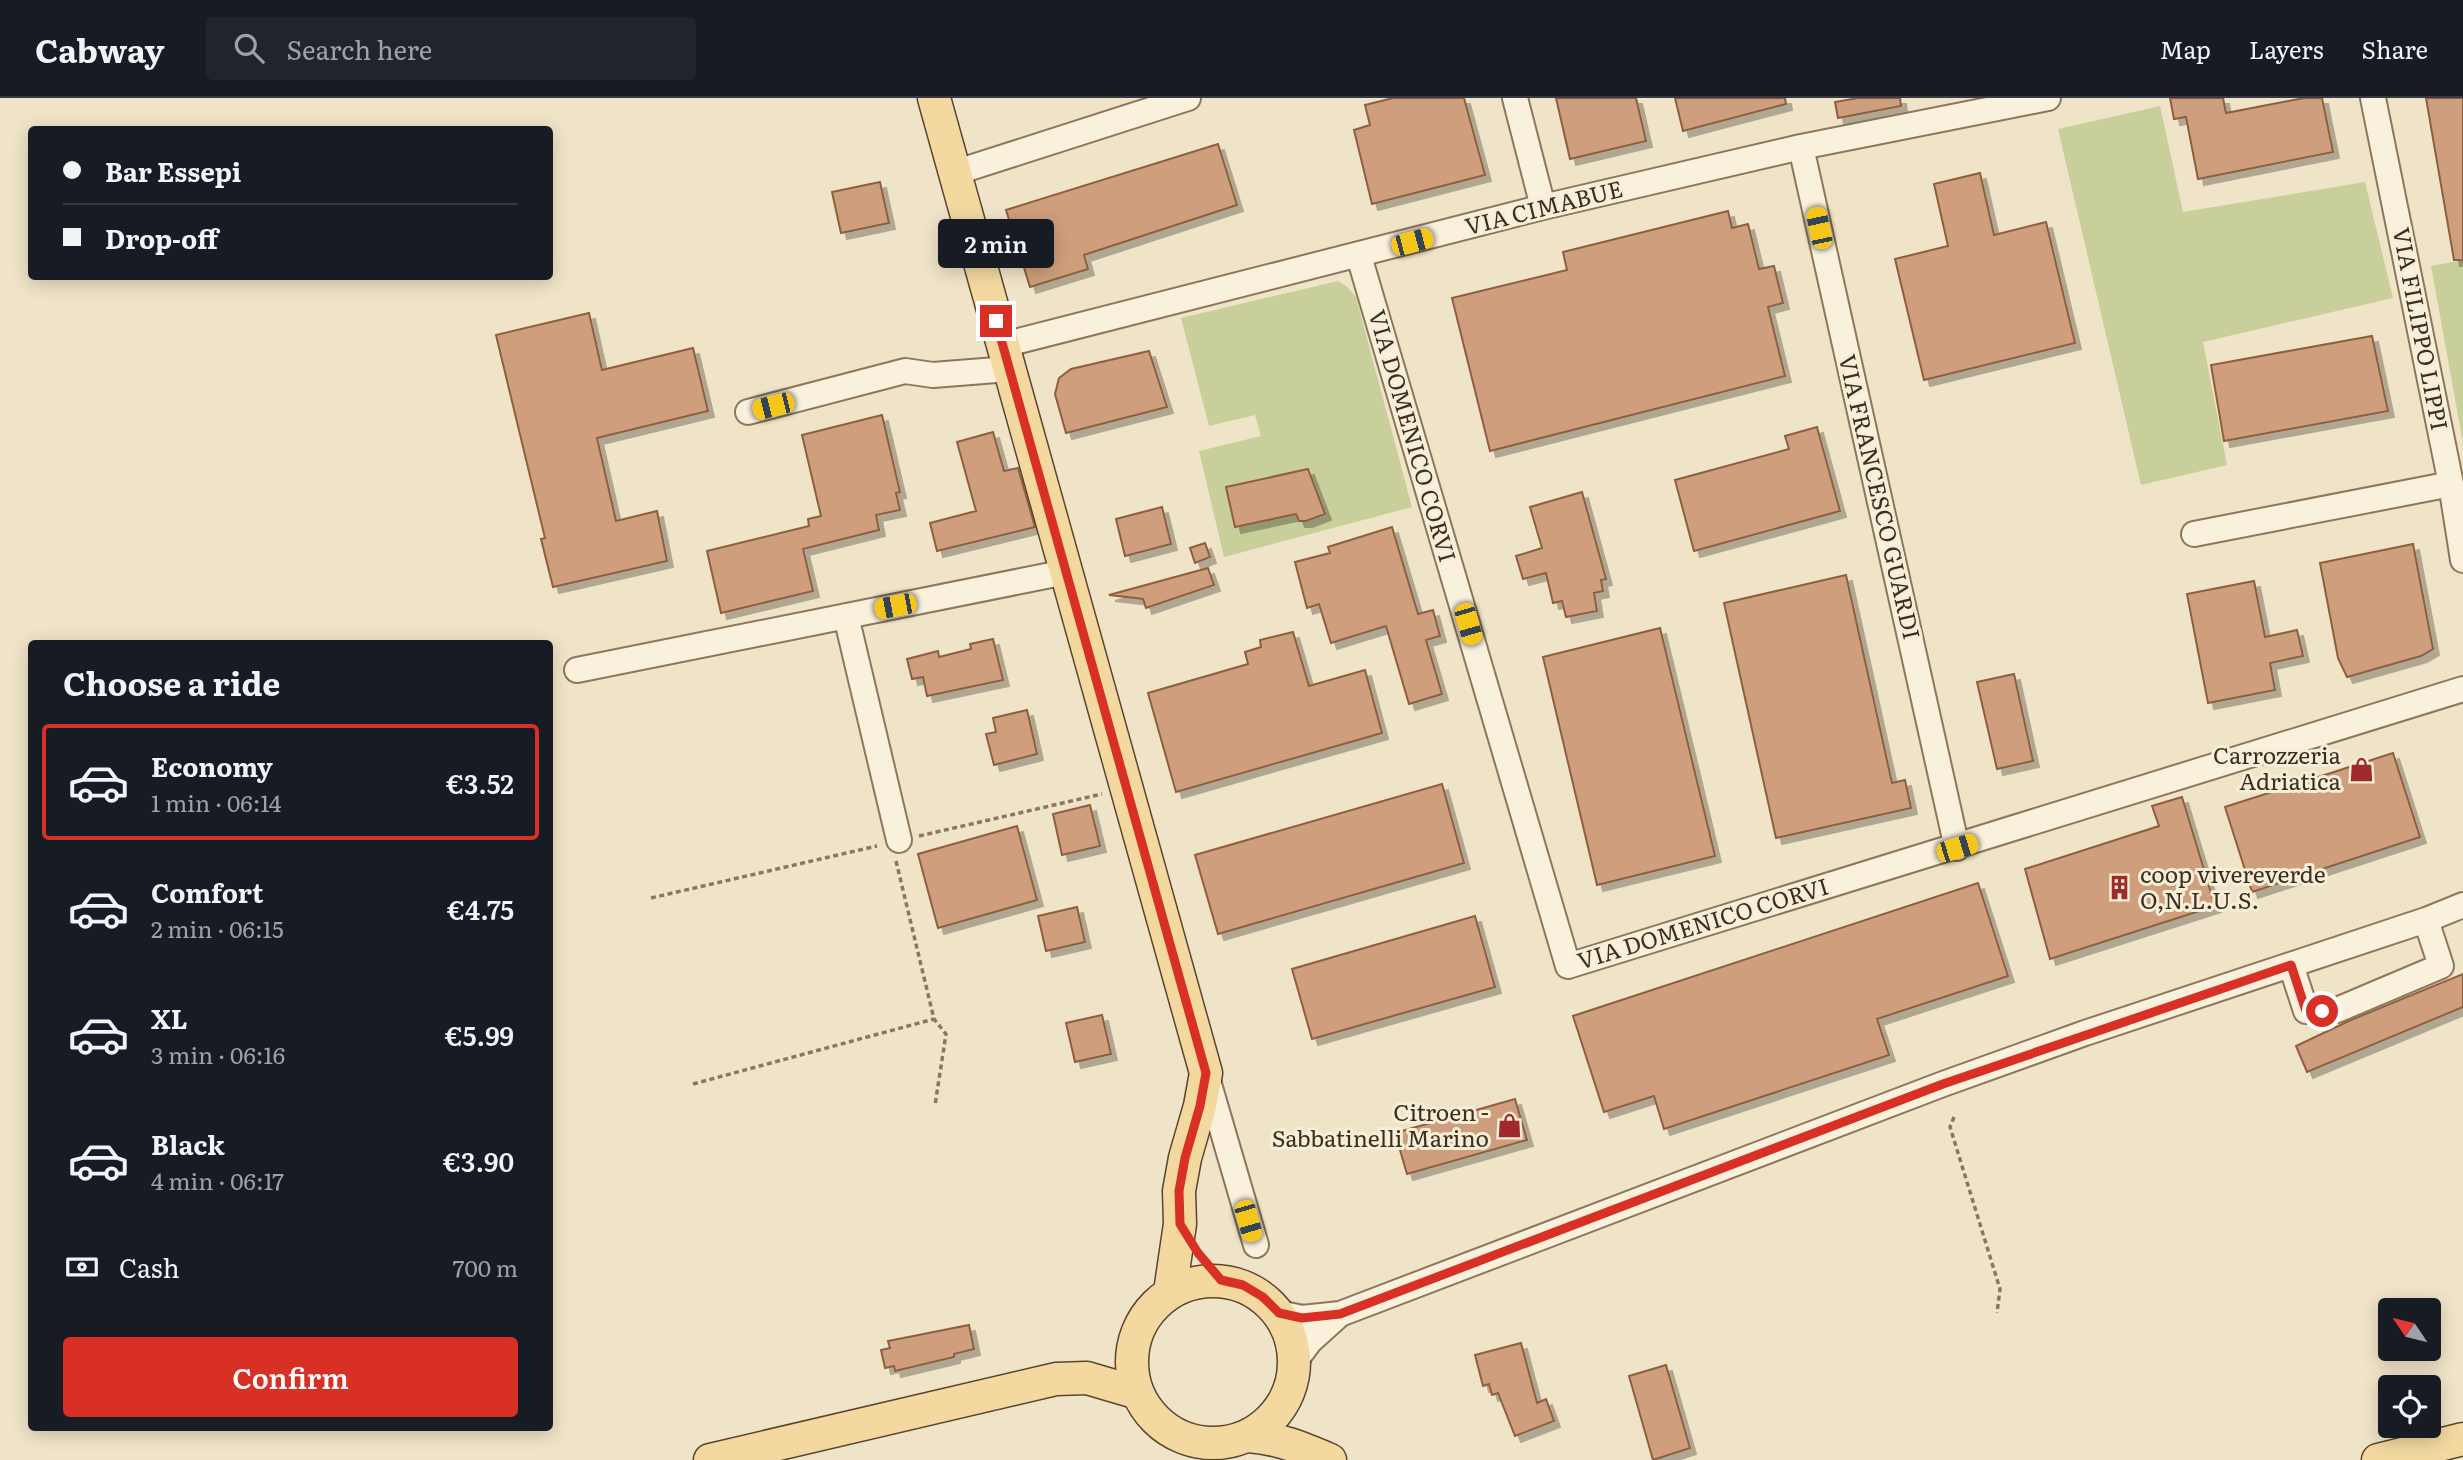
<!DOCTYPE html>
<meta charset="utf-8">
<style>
:root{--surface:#171b24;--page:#20242c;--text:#f1f3f6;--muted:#9ea1a6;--line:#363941;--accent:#d93025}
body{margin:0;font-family:Literata,serif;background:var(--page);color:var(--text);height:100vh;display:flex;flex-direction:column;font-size:26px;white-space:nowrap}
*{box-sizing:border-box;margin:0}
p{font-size:23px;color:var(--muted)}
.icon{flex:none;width:38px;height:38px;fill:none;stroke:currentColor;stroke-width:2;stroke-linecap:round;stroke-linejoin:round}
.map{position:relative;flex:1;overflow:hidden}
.panel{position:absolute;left:28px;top:542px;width:525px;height:791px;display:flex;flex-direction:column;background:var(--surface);border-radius:7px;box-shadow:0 4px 18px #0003}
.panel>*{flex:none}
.top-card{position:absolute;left:28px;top:28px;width:525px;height:154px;border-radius:7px;box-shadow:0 4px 18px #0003;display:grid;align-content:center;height:154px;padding:0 35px;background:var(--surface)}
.needle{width:46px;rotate:305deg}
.buttons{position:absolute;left:2378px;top:1200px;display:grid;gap:14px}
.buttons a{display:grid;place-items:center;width:63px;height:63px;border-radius:7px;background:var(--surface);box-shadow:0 4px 18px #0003;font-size:35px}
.end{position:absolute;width:32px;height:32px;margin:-16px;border:9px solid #d93025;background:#fff;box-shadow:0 0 0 4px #fff}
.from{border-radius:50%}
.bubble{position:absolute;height:49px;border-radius:7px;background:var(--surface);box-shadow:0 4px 18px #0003;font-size:23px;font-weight:600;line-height:49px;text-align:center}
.car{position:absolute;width:21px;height:42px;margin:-21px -10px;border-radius:9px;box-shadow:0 0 5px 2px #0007;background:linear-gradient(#f5c518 24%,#345 0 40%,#f5c518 0 76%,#345 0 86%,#f5c518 0)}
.top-card b{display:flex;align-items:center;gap:24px;height:66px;font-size:26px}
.top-card b+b{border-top:2px solid var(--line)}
.top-card i{width:18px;height:18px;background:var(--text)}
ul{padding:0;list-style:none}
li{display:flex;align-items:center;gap:21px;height:116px;margin:0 14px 10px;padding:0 21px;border:4px solid transparent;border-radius:7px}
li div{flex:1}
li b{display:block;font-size:26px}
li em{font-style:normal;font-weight:600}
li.active{border-color:var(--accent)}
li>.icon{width:63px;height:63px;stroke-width:1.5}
h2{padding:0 35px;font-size:32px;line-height:84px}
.pay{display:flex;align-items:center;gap:18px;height:77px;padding:0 35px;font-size:26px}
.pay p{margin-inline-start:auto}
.action{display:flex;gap:14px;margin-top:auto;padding:14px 35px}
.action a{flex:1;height:80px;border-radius:7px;background:var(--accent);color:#fff;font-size:28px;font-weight:600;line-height:80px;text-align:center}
header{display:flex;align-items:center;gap:42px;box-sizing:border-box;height:98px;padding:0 35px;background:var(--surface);border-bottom:2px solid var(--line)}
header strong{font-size:33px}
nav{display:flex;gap:38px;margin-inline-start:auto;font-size:24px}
.search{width:490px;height:63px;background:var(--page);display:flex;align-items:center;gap:18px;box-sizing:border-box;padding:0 24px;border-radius:7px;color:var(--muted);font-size:26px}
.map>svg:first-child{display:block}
.green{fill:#c9cf9b}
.building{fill:#cf9f7d;stroke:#8d5f41;stroke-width:2;filter:url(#shadow)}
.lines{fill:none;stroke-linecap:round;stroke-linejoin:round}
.minor-casing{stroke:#8d765c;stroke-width:28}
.major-casing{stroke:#5b4430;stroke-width:35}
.path{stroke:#8d765c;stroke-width:3.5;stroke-dasharray:5 3.5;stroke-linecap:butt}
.minor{stroke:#faf1dc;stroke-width:24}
.major{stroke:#f3d9a0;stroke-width:32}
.route{stroke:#d93025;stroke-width:9}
.labels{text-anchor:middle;stroke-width:6;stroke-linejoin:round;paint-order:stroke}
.street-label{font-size:23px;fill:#3d2e20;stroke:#f7eed8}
.poi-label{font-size:23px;fill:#3d2e20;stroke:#f7eed8;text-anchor:end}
</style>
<header>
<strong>Cabway</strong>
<div class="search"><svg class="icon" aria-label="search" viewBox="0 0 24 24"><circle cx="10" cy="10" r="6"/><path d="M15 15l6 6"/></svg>Search here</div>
<nav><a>Map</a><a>Layers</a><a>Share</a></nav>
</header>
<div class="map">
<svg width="2463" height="1362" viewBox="0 0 2463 1362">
<defs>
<filter id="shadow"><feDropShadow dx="6" dy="6" stdDeviation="0" flood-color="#0004"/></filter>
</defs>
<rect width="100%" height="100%" fill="#f0e4c8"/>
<path class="green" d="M2160,8L2183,114L2365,84L2393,200L2203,244L2227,367L2141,387L2058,31Z
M2463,162V345L2431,168Z
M1338,183L1346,188L1356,199L1412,409L1224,459L1199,353L1261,338L1255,317L1209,328L1181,220Z"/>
<path class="building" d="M1393,0H1464L1485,77L1372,106L1354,32L1370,27L1365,7Z
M1556,0H1636L1646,43L1570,61Z
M1675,0H1785L1786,6L1683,33Z
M1858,0H1900L1901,8L1838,20L1835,4Z
M2170,0H2223L2226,15L2304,0H2322L2333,54L2198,81L2186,19L2174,21Z
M2426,0H2463V162H2454Z
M1218,46L1237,107L1084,157L1088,171L1030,189L1006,112Z
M1980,75L1994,137L2046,124L2075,245L1924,282L1895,161L1948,148L1934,86Z
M880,84L889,125L841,135L832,94Z
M1728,113L1732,130L1748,126L1759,171L1774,168L1783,205L1768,209L1785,278L1490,353L1452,200L1567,172L1563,154Z
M589,215L602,272L693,250L708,313L597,340L616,423L657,413L667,463L553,489L541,441L545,440L496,237Z
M2372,238L2388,313L2224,343L2211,267Z
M1149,253L1167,309L1066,335L1055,296L1059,280L1071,271Z
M882,317L900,394L896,395L900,412L876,417L879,432L803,451L813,493L721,515L707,453L809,428L808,421L821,418L802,337Z
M1817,329L1840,413L1694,453L1675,382L1789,351L1785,338Z
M993,334L1004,373L1018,370L1035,429L937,453L930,425L976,413L957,344Z
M1308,371L1325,416L1306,423H1299L1296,416L1235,429L1226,389Z
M1582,394L1606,481L1601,482L1603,493L1594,495L1597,513L1566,519L1562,503L1553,505L1546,475L1523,481L1516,458L1542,450L1530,409Z
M1162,409L1171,446L1125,458L1116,421Z
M1392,429L1418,516L1433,512L1440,538L1426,542L1442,596L1409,606L1386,528L1331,545L1319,506L1307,510L1295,464L1330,455L1328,449Z
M1205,445L1210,459L1195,465L1190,450Z
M2413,446L2433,551L2421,558L2347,579L2338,560L2320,465Z
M1208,470L1214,487L1146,510L1143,501L1109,497Z
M1846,477L1892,685L1905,682L1911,710L1776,740L1724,505Z
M2254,483L2265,539L2297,532L2303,558L2270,565L2275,592L2208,605L2187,496Z
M1660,530L1715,758L1597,787L1543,559Z
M1293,534L1309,588L1365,572L1382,635L1176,694L1148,595L1248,566L1245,554L1261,549L1260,542Z
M993,541L1003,582L927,598L923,579L912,581L907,561L938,553L939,559L971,551L970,546Z
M2014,576L2033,663L1997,671L1977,584Z
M1027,612L1037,656L994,667L986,636L996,634L993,620Z
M2393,655L2420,739L2252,794L2225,709Z
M1442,686L1464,765L1218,836L1195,757Z
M2182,699L2215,808L2050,861L2025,771L2159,728L2152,708Z
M1090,707L1100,748L1062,757L1053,716Z
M1017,728L1037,802L938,830L918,756Z
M1978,785L2008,878L1877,921L1889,957L1664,1031L1654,998L1604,1014L1573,918Z
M1077,809L1085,844L1046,853L1038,818Z
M1475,818L1495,889L1312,941L1292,871Z
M2463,876V909L2307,974L2296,948L2351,922Z
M1102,917L1111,956L1075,964L1066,925Z
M1515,1001L1527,1042L1407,1076L1395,1035Z
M969,1227L974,1251L954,1256V1259L895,1273L894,1268L885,1270L881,1252L890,1250L888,1243Z
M1521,1245L1537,1305L1546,1301L1554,1323L1515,1338L1498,1295L1492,1297L1489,1286L1483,1288L1475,1257Z
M1666,1267L1690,1350L1653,1362L1629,1278Z"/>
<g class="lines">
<defs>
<path id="minor" d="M1515,0L1543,109
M2373,0L2451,386L2463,462
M1801,49L1957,750
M954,75L1188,0
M1359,158L1568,868L2463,591
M1003,247L1543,109L1801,49L2048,0
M748,314L905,273L933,277L1009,271
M2194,436L2451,386
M846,518L899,742
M577,572L1066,474
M2291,867L2306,913L2337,912L2441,868L2426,822
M1206,976L1256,1147
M1279,1215L1302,1220L1340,1216L1943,986L2085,935L2426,822L2463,807
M1295,1263L1310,1243L1340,1216"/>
<path id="major" d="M934,0L1206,975L1200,1008L1185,1060L1179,1093L1180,1126L1170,1194
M1132 1264a81 81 0 1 1 162 0a81 81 0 1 1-162 0Z
M1248,1338C1278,1340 1302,1350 1330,1362
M710,1362L1056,1281L1087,1280L1138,1295
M2378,1362L2463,1341"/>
</defs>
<use href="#minor" class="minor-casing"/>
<use href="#major" class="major-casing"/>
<path class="path" d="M919,738L1102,696
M896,763L934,921L946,936L935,1007
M651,800L877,748
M693,986L934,921
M1954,1019L1950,1029L2000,1191L1997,1215"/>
<use href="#minor" class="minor"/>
<use href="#major" class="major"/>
</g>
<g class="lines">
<path class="route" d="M996,223L1206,975L1200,1008L1185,1060L1179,1093L1180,1126L1198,1155L1221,1182L1243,1187L1263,1199L1279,1215L1302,1220L1340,1216L1943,986L2291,867L2306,913H2322"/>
</g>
<defs>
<symbol id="shop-bare" viewBox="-9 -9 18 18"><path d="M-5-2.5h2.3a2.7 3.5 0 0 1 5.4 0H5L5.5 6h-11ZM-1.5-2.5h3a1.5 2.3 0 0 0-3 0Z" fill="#9e2a2b" stroke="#f7eed8" stroke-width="2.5" paint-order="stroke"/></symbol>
<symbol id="building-bare" viewBox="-9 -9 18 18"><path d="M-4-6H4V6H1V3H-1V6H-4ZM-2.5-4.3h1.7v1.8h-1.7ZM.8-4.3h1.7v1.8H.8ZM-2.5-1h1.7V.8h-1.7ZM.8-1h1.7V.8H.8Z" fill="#9e2a2b" stroke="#f7eed8" stroke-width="2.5" paint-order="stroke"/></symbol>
</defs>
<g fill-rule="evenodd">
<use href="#shop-bare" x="2344" y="654" width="35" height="35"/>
<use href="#building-bare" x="2102" y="772" width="35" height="35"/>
<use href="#shop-bare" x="1492" y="1010" width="35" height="35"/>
</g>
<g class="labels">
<g class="street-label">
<text transform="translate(1544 110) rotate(-14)" y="8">VIA CIMABUE</text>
<text transform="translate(2420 231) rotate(79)" y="8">VIA FILIPPO LIPPI</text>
<text transform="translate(1412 338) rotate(74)" y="8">VIA DOMENICO CORVI</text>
<text transform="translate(1879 399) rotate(77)" y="8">VIA FRANCESCO GUARDI</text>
<text transform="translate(1703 826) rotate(-17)" y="8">VIA DOMENICO CORVI</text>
</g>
<g class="poi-label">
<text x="2341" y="666">Carrozzeria<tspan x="2341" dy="26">Adriatica</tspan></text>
<text x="2140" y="785" text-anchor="start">coop vivereverde<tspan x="2140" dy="26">O,N.L.U.S.</tspan></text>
<text x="1489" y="1023">Citroen -<tspan x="1489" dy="26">Sabbatinelli Marino</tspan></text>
</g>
</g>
</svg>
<div class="buttons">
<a><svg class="needle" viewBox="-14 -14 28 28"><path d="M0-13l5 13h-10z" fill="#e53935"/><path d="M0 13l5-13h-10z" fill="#9ea1a6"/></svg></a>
<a><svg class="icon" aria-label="locate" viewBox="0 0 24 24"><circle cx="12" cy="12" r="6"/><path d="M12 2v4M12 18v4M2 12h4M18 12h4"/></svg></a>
</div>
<i class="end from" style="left:2322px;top:913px"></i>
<i class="end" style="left:996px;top:223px"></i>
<div class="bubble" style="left:938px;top:121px;width:116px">2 min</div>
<i class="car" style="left:1819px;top:130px;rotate:348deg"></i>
<i class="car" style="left:1412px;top:144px;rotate:75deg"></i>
<i class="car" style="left:773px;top:308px;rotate:256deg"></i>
<i class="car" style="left:895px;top:508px;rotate:259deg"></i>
<i class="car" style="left:1468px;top:526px;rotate:164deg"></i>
<i class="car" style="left:1957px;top:750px;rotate:73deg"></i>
<i class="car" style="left:1248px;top:1123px;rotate:164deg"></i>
<div class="top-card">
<b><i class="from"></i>Bar Essepi</b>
<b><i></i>Drop-off</b>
</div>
<section class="panel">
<h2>Choose a ride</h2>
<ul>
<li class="active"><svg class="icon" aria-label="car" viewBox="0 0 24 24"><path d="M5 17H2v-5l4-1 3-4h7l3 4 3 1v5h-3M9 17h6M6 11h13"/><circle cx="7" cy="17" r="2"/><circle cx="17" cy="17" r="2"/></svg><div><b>Economy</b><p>1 min · 06:14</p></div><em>€3.52</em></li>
<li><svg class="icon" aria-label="car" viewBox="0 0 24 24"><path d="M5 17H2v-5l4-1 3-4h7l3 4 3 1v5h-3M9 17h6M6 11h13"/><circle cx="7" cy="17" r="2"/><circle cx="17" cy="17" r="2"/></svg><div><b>Comfort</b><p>2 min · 06:15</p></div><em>€4.75</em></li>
<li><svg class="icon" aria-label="car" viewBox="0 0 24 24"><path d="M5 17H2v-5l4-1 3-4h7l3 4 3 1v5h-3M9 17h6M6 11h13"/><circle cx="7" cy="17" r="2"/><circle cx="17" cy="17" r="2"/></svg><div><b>XL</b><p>3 min · 06:16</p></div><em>€5.99</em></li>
<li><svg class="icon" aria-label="car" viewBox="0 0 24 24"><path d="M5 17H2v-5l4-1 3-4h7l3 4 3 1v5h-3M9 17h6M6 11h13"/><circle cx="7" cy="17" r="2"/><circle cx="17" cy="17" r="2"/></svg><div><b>Black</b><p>4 min · 06:17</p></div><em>€3.90</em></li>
</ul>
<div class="pay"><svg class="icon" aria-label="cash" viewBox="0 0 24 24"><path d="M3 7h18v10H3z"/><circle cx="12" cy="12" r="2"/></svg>Cash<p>700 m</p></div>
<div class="action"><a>Confirm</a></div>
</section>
</div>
